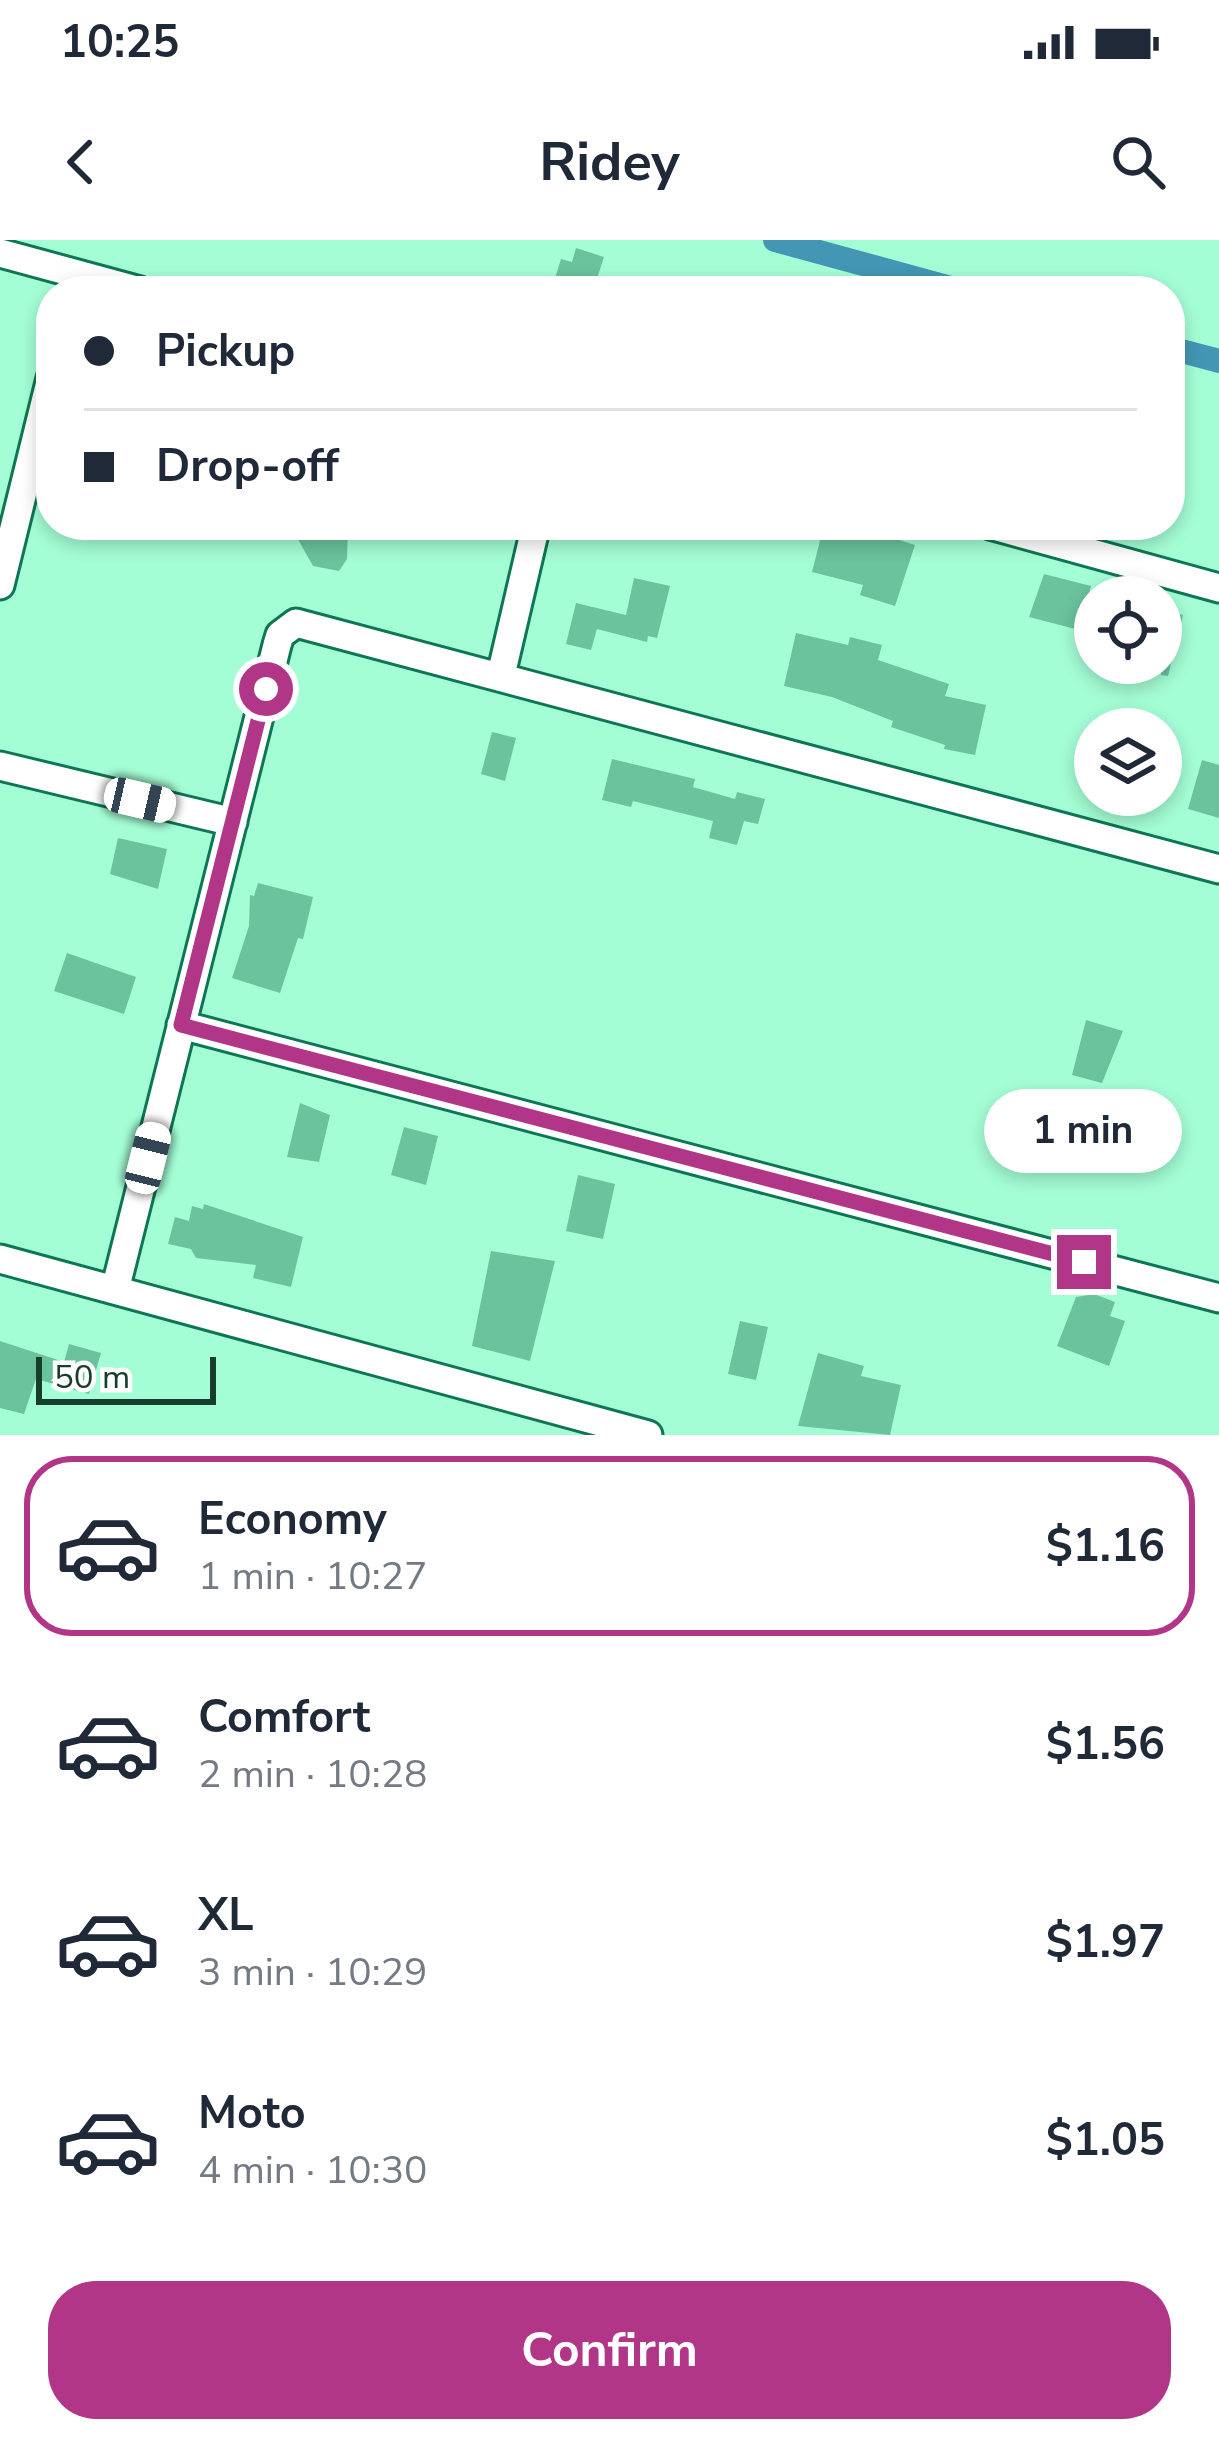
<!DOCTYPE html>
<meta charset="utf-8">
<style>
:root{--surface:#fff;--page:#f2f2f3;--text:#1f2937;--muted:#747a83;--line:#e0e1e3;--accent:#b13688}
body{margin:0;font-family:"Nunito Sans",sans-serif;background:var(--page);color:var(--text);height:100vh;display:flex;flex-direction:column;font-size:45px;white-space:nowrap}
*{box-sizing:border-box;margin:0}
p{font-size:39px;color:var(--muted)}
.icon{flex:none;width:66px;height:66px;fill:none;stroke:currentColor;stroke-width:2;stroke-linecap:round;stroke-linejoin:round}
.map{position:relative;height:1195px;overflow:hidden}
.drawer{display:flex;flex-direction:column;background:var(--surface);flex:1}
.drawer>*{flex:none}
.banner{position:absolute;left:36px;top:36px;width:1149px;height:264px;border-radius:48px;box-shadow:0 6px 18px #0003;display:grid;align-content:center;height:264px;padding:0 48px;background:var(--surface)}
.tools{position:absolute;left:1074px;top:336px;display:grid;gap:24px}
.tools a{display:grid;place-items:center;width:108px;height:108px;border-radius:50%;background:var(--surface);box-shadow:0 6px 18px #0003;font-size:60px}
.scale{position:absolute;left:36px;bottom:30px;width:180px;box-sizing:border-box;padding-left:12px;border:6px solid #173d2d;border-top:0;font-size:33px;line-height:42px;white-space:nowrap;color:#173d2d;-webkit-text-stroke:9px #fff;paint-order:stroke}
.end{position:absolute;width:54px;height:54px;margin:-27px;border:15px solid #b13688;background:#fff;box-shadow:0 0 0 6px #fff}
.from{border-radius:50%}
.bubble{position:absolute;height:84px;border-radius:42px;background:var(--surface);box-shadow:0 6px 18px #0003;font-size:39px;font-weight:700;line-height:84px;text-align:center}
.car{position:absolute;width:36px;height:72px;margin:-36px -18px;border-radius:15px;box-shadow:0 0 9px 3px #0007;background:linear-gradient(#fff 24%,#345 0 40%,#fff 0 76%,#345 0 86%,#fff 0)}
.banner b{display:flex;align-items:center;gap:42px;height:114px;font-size:45px}
.banner b+b{border-top:3px solid var(--line)}
.banner i{width:30px;height:30px;background:var(--text)}
ul{padding:21px 0 0;list-style:none}
li{display:flex;align-items:center;gap:36px;height:180px;margin:0 24px 18px;padding:0 24px;border:6px solid transparent;border-radius:48px}
li div{flex:1}
li b{display:block;font-size:45px}
li em{font-style:normal;font-weight:700}
li.current{border-color:var(--accent)}
li>.icon{width:108px;height:108px;stroke-width:1.5}
.action{display:flex;gap:24px;margin-top:auto;padding:24px 48px}
.action a{flex:1;height:138px;border-radius:48px;background:var(--accent);color:#fff;font-size:48px;font-weight:700;line-height:138px;text-align:center}
.status{display:flex;justify-content:space-between;align-items:center;height:84px;padding:0 60px;background:var(--surface);direction:ltr}
.status svg{height:33px;fill:currentColor}
header{display:flex;justify-content:space-between;align-items:center;height:156px;padding:0 48px;background:var(--surface);font-size:54px;font-weight:700}
.map>svg:first-child{display:block}
.lines{fill:none;stroke-linecap:round;stroke-linejoin:round}
.canal{stroke:#4397b4;stroke-width:24}
.building{fill:#6ac39d}
.minor-casing{stroke:#0d7654;stroke-width:33}
.minor{stroke:#fff;stroke-width:27}
.route{stroke:#b13688;stroke-width:15}
</style>
<div class="status"><b>10:25</b><svg viewBox="0 0 49 12"><path d="M0 12V9h3v3zM5 12V6h3v6zM10 12V3h3v9zM15 12V0h3v12zM26 1h20v11H26zM47 4h2v5h-2z"/></svg></div>
<header><svg class="icon" aria-label="back" viewBox="0 0 24 24"><path d="M15 5l-7 7 7 7"/></svg>Ridey<svg class="icon" aria-label="search" viewBox="0 0 24 24"><circle cx="10" cy="10" r="6"/><path d="M15 15l6 6"/></svg></header>
<div class="map">
<svg width="1219" height="1195" viewBox="0 0 1219 1195">
<rect width="100%" height="100%" fill="#a4fed5"/>
<g class="lines">
<path class="canal" d="M775,0L962,51
M1170,108L1219,121"/>
</g>
<path class="building" d="M576,8L604,17L593,51H551L561,19L572,22Z
M824,285H853L915,305L895,366L860,355L863,345L812,332Z
M291,287L348,289L347,319L339,331L313,326Z
M1044,334L1091,346L1079,390L1029,377Z
M634,338L670,346L657,398L648,396L647,402L597,389L591,410L566,404L576,363L626,375Z
M1161,370L1183,375L1168,436L1161,435Z
M796,393L848,405L850,397L882,405L878,420L949,444L945,456L986,465L975,515L944,509L945,505L891,487L893,481L832,457L784,446Z
M492,492L516,498L505,541L481,534Z
M612,519L695,539L693,547L735,559L737,552L765,559L758,584L744,581L737,605L709,598L713,581L633,561L631,567L602,560Z
M1202,520L1219,525V578L1188,569Z
M118,598L167,609L158,649L110,634Z
M258,643L313,657L303,699L298,698L280,753L232,738L249,686L250,655L254,656Z
M67,713L136,737L124,774L54,751Z
M1086,780L1123,791L1102,843L1072,835Z
M300,863L330,875L319,922L287,917Z
M404,887L438,896L426,945L391,935Z
M578,935L615,944L603,999L566,991Z
M204,964L303,997L291,1047L253,1038L256,1025L196,1018L191,1009L168,1004L175,977L189,981L192,966L203,969Z
M491,1011L555,1021L530,1121L472,1106Z
M1094,1054L1115,1062L1110,1076L1125,1081L1109,1126L1057,1106L1076,1057Z
M740,1081L768,1087L756,1140L728,1134Z
M0,1101L64,1122L69,1104L101,1113L89,1154L36,1139L24,1174L0,1168Z
M818,1113L864,1126L861,1136L901,1145L890,1195L798,1186Z"/>
<g class="lines">
<defs>
<path id="minor" d="M0,13L140,51
M990,285L1219,348
M0,345L51,138
M501,435L536,285
M0,526L233,582
M181,785L1219,1058
M0,1019L648,1195
M115,1050L277,405L280,395L296,383L1219,629"/>
</defs>
<use href="#minor" class="minor-casing"/>
<use href="#minor" class="minor"/>
</g>
<g class="lines">
<path class="route" d="M266,449L181,785L1084,1022"/>
</g>
</svg>
<div class="tools">
<a><svg class="icon" aria-label="locate" viewBox="0 0 24 24"><circle cx="12" cy="12" r="6"/><path d="M12 2v4M12 18v4M2 12h4M18 12h4"/></svg></a>
<a><svg class="icon" aria-label="layers" viewBox="0 0 24 24"><path d="M12 4l9 5-9 5-9-5zM3 14l9 5 9-5"/></svg></a>
</div>
<div class="scale">50 m</div>
<i class="end from" style="left:266px;top:449px"></i>
<i class="end" style="left:1084px;top:1022px"></i>
<div class="bubble" style="left:984px;top:849px;width:198px">1 min</div>
<i class="car" style="left:140px;top:560px;rotate:103deg"></i>
<i class="car" style="left:148px;top:918px;rotate:14deg"></i>
<div class="banner">
<b><i class="from"></i>Pickup</b>
<b><i></i>Drop-off</b>
</div>
</div>
<section class="drawer">
<ul>
<li class="current"><svg class="icon" aria-label="car" viewBox="0 0 24 24"><path d="M5 17H2v-5l4-1 3-4h7l3 4 3 1v5h-3M9 17h6M6 11h13"/><circle cx="7" cy="17" r="2"/><circle cx="17" cy="17" r="2"/></svg><div><b>Economy</b><p>1 min · 10:27</p></div><em>$1.16</em></li>
<li><svg class="icon" aria-label="car" viewBox="0 0 24 24"><path d="M5 17H2v-5l4-1 3-4h7l3 4 3 1v5h-3M9 17h6M6 11h13"/><circle cx="7" cy="17" r="2"/><circle cx="17" cy="17" r="2"/></svg><div><b>Comfort</b><p>2 min · 10:28</p></div><em>$1.56</em></li>
<li><svg class="icon" aria-label="car" viewBox="0 0 24 24"><path d="M5 17H2v-5l4-1 3-4h7l3 4 3 1v5h-3M9 17h6M6 11h13"/><circle cx="7" cy="17" r="2"/><circle cx="17" cy="17" r="2"/></svg><div><b>XL</b><p>3 min · 10:29</p></div><em>$1.97</em></li>
<li><svg class="icon" aria-label="car" viewBox="0 0 24 24"><path d="M5 17H2v-5l4-1 3-4h7l3 4 3 1v5h-3M9 17h6M6 11h13"/><circle cx="7" cy="17" r="2"/><circle cx="17" cy="17" r="2"/></svg><div><b>Moto</b><p>4 min · 10:30</p></div><em>$1.05</em></li>
</ul>
<div class="action"><a>Confirm</a></div>
</section>
